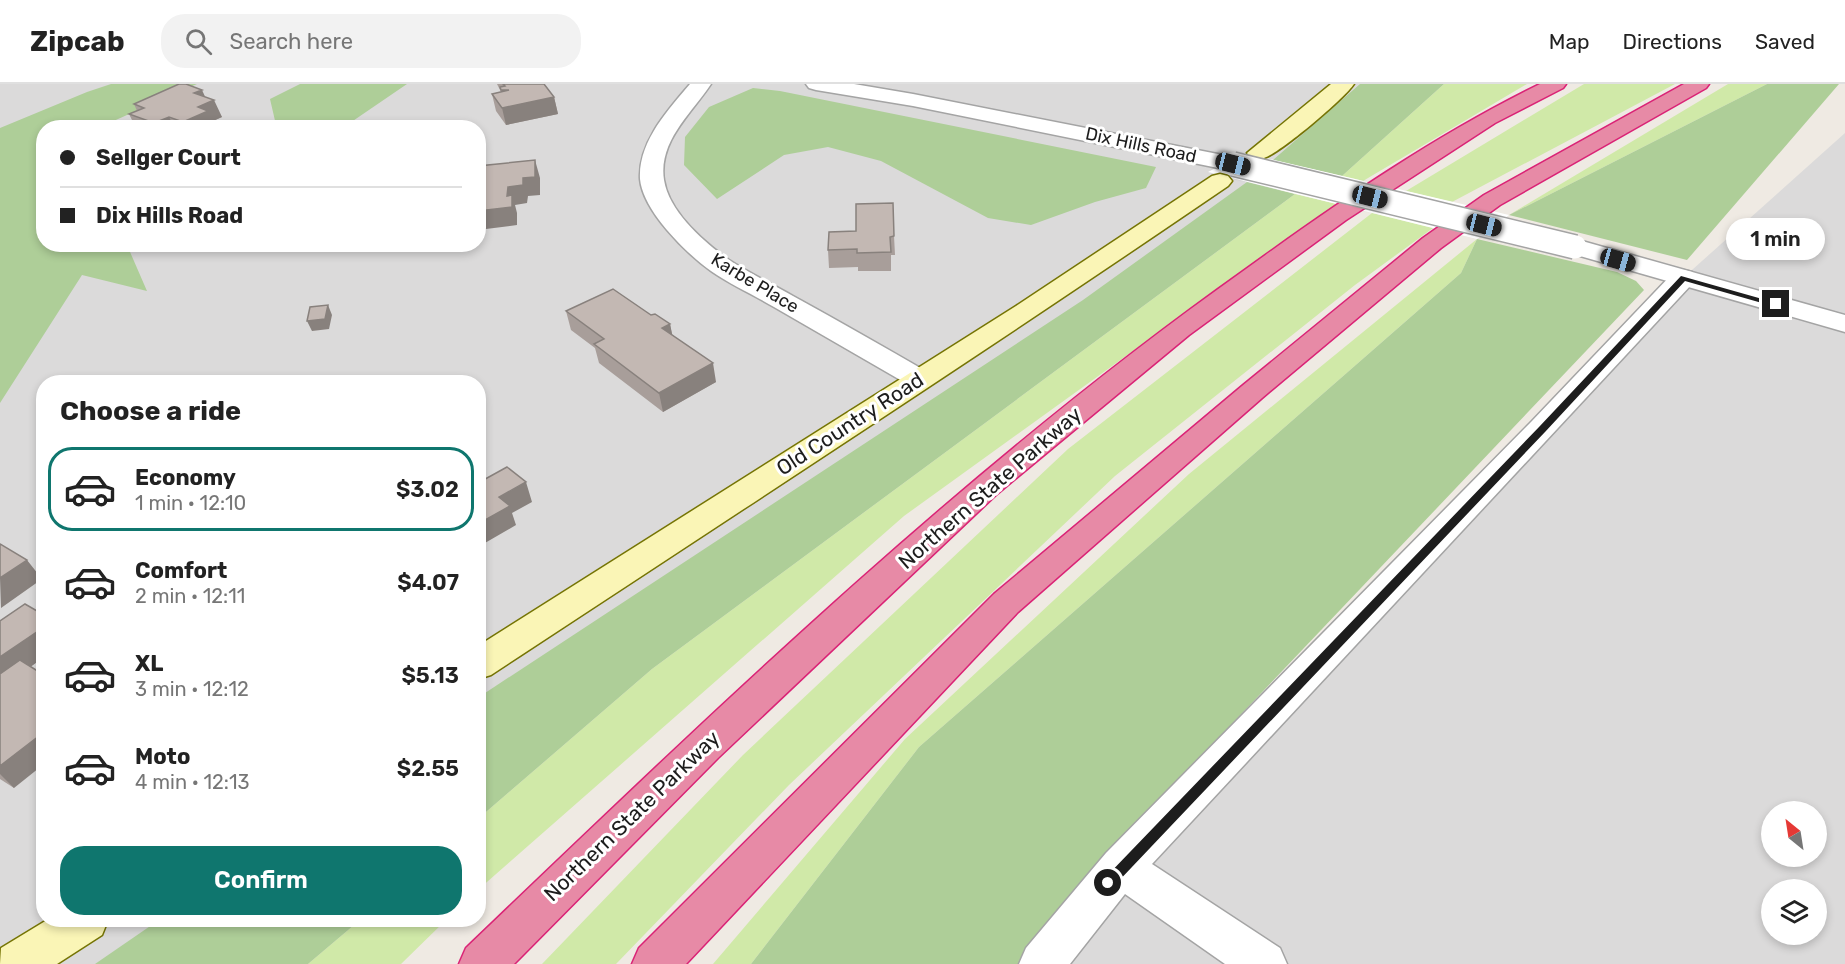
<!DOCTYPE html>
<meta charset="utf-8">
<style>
:root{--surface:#fff;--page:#f2f2f2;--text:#222;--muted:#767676;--line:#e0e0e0;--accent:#0f766e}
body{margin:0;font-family:Rubik,sans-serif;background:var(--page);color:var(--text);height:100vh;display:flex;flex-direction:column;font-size:22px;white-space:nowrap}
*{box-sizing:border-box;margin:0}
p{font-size:20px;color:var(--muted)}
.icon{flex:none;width:33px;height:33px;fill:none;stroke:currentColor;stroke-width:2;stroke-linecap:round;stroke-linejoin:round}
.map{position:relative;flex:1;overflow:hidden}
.details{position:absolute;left:36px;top:291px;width:450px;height:552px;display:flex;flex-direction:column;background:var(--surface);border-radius:24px;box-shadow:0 3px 9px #0003}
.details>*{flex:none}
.top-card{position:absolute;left:36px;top:36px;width:450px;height:132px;border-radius:24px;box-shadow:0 3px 9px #0003;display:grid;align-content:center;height:132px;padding:0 24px;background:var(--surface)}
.needle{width:39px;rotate:330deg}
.fabs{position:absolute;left:1761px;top:717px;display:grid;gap:12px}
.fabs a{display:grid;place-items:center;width:66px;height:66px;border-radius:50%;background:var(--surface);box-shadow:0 3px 9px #0003;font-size:30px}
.end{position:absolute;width:27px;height:27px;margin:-14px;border:8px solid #1d1d1d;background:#fff;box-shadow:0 0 0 3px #fff}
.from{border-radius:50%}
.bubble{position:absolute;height:42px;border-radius:21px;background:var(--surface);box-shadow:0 3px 9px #0003;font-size:20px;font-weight:600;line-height:42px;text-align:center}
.car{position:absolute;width:18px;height:36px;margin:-18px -9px;border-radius:8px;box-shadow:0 0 4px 2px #0007;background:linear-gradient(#222 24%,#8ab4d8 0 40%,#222 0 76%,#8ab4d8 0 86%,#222 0)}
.top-card b{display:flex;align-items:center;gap:21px;height:57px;font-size:22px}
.top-card b+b{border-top:2px solid var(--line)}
.top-card i{width:15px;height:15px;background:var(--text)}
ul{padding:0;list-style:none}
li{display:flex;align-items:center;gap:18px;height:84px;margin:0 12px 9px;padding:0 12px;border:3px solid transparent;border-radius:24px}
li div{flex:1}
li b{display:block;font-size:22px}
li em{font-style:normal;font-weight:600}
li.active{border-color:var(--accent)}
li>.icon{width:54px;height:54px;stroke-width:1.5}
h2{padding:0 24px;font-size:27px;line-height:72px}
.cta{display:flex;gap:12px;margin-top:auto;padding:12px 24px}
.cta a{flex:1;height:69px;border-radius:24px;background:var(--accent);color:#fff;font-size:24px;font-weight:600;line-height:69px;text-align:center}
header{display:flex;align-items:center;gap:36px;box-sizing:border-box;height:84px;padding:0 30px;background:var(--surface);border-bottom:2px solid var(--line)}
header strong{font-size:28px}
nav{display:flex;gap:33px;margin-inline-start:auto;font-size:21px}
.search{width:420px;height:54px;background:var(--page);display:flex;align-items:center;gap:15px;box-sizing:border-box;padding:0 21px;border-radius:24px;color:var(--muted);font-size:22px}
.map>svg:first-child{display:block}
.residential{fill:#dbdada;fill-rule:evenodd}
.grass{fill:#d0e9a8}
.forest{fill:#aece98}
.pier{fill:#fff}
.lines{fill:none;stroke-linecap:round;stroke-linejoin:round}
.minor-casing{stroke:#a4a4a4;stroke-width:3}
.tertiary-casing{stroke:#a4a4a4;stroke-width:3}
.secondary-casing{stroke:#757404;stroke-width:3}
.motorway-casing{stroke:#da2376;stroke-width:3}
.minor{fill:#fff;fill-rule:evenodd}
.tertiary{fill:#fff;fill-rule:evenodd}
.secondary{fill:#faf5b6;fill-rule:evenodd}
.motorway{fill:#e78aa6;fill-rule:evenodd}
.tertiary-bridge-casing{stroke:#a4a4a4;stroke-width:26;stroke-linecap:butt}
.tertiary-bridge{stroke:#fff;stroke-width:23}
.wall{fill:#a89e9a}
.shaded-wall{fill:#88817d}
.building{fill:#c3b8b3;stroke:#88817d;stroke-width:1.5}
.route{fill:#1d1d1d}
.labels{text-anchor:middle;stroke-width:6;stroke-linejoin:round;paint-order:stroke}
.far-street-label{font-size:18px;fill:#1d1d1d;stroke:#fff}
.street-label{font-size:21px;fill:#1d1d1d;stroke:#fff}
</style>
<header>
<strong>Zipcab</strong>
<div class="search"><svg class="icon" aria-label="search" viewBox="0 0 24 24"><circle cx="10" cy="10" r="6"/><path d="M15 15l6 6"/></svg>Search here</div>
<nav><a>Map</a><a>Directions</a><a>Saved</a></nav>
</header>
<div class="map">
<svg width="1845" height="880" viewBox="0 0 1845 880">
<rect width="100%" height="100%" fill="#efeae3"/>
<path class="residential" d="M0,0H1425L479,690L478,298H44V836H279L218,880H0ZM44,44H478V160H44Z
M1845,49V880H1042L1683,194ZM1772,728H1816V772H1772ZM1772,806H1816V850H1772Z"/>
<path class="grass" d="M1444,0H1527L1363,97L1342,92Z
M1584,0H1675L1452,118L1406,107Z
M1728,0H1767L1509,131Z
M1295,110L1337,120L904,432L479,805V734L652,585Z
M1372,129L1433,144L1355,201L1115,392L789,701L616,880H542L743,671L1068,365Z
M1477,155L1461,189L919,663L751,880H713L905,655L1189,390Z
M360,836H446L401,880H308Z"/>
<path class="forest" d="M111,0H197L100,43L44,44V160L127,161L147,207L82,191L0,319V44L87,8Z
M300,0H407L344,43H274L276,41L270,15Z
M1360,0H1444L1342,92L1273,76Z
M1767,0H1839L1687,176L1509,131Z
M753,4L780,7L1156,83L1146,104L1095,118L1031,141L988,134L881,77L828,63L784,71L717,115L684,81L685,53L709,23Z
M1247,98L1295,110L652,585L479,734V613L1083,216Z
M1477,155L1617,188L1636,197L1644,206L1210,663L1020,880H751L919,663L1461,189Z
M159,836H360L308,880H95Z"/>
<path class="pier" d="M1244,69L1509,131L1477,155L1208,88Z"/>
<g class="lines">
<defs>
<path id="minor" d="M690,0H711C692,29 658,57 664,96C669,128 704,158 729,176C749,189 772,200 793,212C839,237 884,263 929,289L933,295L929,301L919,304L909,301C864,275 819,249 774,223C754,211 731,201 711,187C686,169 643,127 640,95C638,58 668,26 690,0Z
M1683,186L1692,188L1696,194L1692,200L1152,780L1280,864L1287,880H1225L1125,810L1070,880H1019L1026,864L1106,769L1531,338L1674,188Z"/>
<path id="tertiary" d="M806,0H854L913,10L1233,73L1241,75L1244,80L1241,85L1233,87L913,22L816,6L809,4Z
M1575,155L1845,231V248L1566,168L1562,163L1566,158Z"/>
<path id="secondary" d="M1331,0H1354C1344,15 1280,69 1264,74C1259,76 1255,75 1250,74L1247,69Z
M1220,90L1228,92L1232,97L1228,102C985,268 737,429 491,591L478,595V562L1016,222L1212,92Z
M47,836H108L102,851L57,880H0L1,864Z"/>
<path id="motorway" d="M1540,0H1566L1563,4L1495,39L1346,136L1189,251L997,410L718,674L514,880H459L466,864C715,626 964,385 1246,185C1340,117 1436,51 1540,0Z
M1684,0H1709L1706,4L1500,121L1441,164L1262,314L1018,528L686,880H632L639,864L994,510L1242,302L1423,154L1484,111Z"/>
</defs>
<use href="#minor" class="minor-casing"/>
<use href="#tertiary" class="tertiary-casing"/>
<use href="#secondary" class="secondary-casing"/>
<use href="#motorway" class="motorway-casing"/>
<use href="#minor" class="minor"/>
<use href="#tertiary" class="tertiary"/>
<use href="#secondary" class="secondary"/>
<use href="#motorway" class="motorway"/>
<defs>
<path id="tertiary-bridge" d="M1233,80L1575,163"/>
</defs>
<use href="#tertiary-bridge" class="tertiary-bridge-casing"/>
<use href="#tertiary-bridge" class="tertiary-bridge"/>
</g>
<path class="wall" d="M497,0H544L554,13L558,30L506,41L496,27L492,10L501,8Z
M205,13L222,33L213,37L216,44H136L129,30L137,27L134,20Z
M856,147L894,152L895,171H891V187H858V183L829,184L828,166Z
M566,227L651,231L670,240L672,251L716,298L663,328L599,279L595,264L571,246Z
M44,531V573L30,583L14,704L0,695V537Z"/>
<path class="shaded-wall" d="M202,6L208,19L214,16L222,33L213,37L216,44H186L183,38L194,9Z
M554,13L558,30L506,41L502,24Z
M169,33L175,44H156L154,39Z
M535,76L540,94V111L528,112L527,119L515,121L517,129V141L478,146V127L507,112L508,103L523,94Z
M328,221L332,231L329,245L312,247L307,237Z
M670,240L674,259L662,244Z
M713,279L716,298L663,328L659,309Z
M526,398L532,418L512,429L516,441L478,463V440L499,413Z
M27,476L42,495L1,524L0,494Z
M44,543V573L0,605V573Z
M44,648V680L14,704L0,690V682Z"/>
<path class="building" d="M179,0H186L202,6L194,9L214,16L198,23L208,27L183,38L169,33L154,39L129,30L144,24L134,20Z
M503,0H544L554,13L502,24L492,10L509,6H501L500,3L505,2Z
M535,76V93L523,94V101L508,103L507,112L512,111V123L478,127V82Z
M893,119L894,152L890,153L891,168L857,169V165L828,166L829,148L856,147V120Z
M613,205L651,231L655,230L670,240L662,244L713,279L659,309L594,260L604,255L566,227Z
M328,221L325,235L307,237L310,223Z
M507,383L526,398L499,413L510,422L478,440V399Z
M0,460L27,476L0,494Z
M25,520L44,531V543L0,573V537Z
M20,576L44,591V648L0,682V590Z"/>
<path class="route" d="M1681,192L1780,220L1776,223L1685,197L1545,348L1113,803H1104L1102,799L1104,795L1539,343Z"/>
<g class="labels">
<g class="far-street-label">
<text transform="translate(1141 61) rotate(12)" y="6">Dix Hills Road</text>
<text transform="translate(755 199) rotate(31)" y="6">Karbe Place</text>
</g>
<g class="street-label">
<text transform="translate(850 340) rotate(-33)" y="7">Old Country Road</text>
<text transform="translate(990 404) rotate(-41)" y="7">Northern State Parkway</text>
<text transform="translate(632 732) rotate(-44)" y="7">Northern State Parkway</text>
</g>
</g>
</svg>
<div class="fabs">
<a><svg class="needle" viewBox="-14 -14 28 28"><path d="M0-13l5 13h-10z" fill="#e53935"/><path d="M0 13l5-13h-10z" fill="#767676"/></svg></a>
<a><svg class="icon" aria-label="layers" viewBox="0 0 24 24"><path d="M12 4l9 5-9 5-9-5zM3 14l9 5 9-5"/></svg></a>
</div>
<i class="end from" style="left:1108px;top:799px"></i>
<i class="end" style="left:1776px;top:220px"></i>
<div class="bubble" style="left:1726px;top:134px;width:99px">1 min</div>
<i class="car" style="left:1233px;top:80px;rotate:104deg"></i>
<i class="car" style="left:1370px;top:113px;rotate:104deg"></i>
<i class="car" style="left:1484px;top:141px;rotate:104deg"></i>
<i class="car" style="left:1618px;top:176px;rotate:106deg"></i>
<div class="top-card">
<b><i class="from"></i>Sellger Court</b>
<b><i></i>Dix Hills Road</b>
</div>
<section class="details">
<h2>Choose a ride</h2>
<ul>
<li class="active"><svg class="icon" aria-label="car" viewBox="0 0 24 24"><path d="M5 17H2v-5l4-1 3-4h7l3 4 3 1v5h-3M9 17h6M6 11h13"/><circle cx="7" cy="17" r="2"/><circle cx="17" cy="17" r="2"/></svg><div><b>Economy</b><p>1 min · 12:10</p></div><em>$3.02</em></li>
<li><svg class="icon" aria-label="car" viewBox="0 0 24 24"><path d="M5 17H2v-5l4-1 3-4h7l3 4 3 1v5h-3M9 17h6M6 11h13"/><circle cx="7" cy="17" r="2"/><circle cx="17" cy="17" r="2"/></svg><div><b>Comfort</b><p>2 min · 12:11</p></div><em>$4.07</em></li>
<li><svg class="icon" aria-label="car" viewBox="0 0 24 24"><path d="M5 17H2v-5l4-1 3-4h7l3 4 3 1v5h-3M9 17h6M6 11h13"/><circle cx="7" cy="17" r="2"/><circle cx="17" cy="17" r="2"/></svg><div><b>XL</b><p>3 min · 12:12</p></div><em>$5.13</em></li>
<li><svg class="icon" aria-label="car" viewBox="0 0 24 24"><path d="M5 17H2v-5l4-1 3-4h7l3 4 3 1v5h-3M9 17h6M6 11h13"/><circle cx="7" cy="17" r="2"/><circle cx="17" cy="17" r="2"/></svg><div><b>Moto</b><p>4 min · 12:13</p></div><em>$2.55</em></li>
</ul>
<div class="cta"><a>Confirm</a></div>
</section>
</div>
